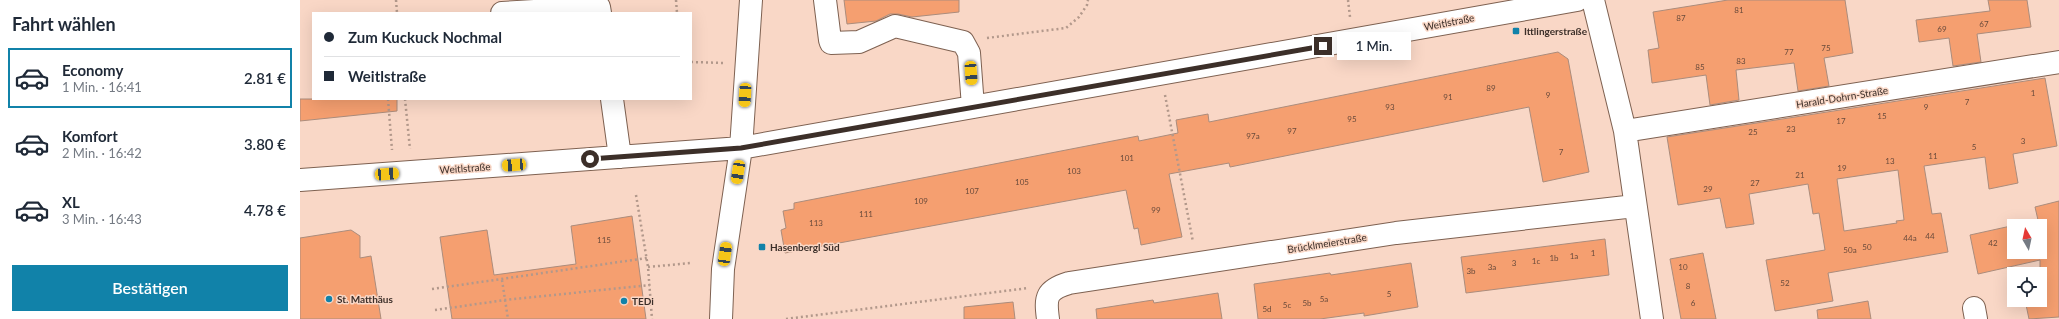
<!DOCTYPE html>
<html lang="de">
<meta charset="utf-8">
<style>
:root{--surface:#fff;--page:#f2f2f3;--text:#1f2937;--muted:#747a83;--line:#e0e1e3;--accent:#1182a9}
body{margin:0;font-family:Lato,sans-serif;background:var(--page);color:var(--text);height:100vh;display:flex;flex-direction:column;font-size:15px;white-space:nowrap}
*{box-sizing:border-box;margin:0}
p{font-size:13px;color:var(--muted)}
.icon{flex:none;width:22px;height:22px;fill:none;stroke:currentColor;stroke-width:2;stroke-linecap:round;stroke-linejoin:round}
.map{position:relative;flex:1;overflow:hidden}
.panel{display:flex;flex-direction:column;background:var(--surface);width:300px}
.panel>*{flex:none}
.banner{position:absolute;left:12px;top:12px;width:380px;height:88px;border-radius:0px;box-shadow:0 4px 16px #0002;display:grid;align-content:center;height:88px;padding:0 12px;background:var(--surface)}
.needle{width:26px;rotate:351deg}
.tools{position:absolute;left:1707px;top:219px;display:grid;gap:8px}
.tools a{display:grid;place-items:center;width:40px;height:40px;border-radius:0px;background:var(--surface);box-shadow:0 4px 16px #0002;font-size:20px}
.end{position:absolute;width:18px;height:18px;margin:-9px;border:5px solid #3c2f29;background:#fff;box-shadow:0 0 0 2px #fff}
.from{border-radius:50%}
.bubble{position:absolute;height:28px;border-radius:0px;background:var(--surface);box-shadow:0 4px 16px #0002;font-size:13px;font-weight:600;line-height:28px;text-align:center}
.car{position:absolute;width:12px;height:24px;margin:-12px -6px;border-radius:5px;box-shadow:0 0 3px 1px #0007;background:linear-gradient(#f5c518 24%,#345 0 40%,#f5c518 0 76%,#345 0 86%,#f5c518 0)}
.banner b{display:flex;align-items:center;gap:14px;height:38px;font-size:15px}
.banner b+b{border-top:1px solid var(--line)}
.banner i{width:10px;height:10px;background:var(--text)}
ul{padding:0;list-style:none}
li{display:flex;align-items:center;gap:12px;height:60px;margin:0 8px 6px;padding:0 4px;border:2px solid transparent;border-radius:0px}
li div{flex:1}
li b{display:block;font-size:15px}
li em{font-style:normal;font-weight:600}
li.active{border-color:var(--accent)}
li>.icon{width:36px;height:36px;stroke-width:1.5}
h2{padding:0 12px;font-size:18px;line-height:48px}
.action{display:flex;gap:8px;margin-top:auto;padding:8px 12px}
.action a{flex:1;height:46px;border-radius:0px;background:var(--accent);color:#fff;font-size:16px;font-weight:600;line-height:46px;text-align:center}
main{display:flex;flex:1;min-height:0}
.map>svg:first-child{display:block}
.building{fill:#f59f70;stroke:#ab8c7c;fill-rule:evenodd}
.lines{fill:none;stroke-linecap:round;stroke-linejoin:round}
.minor-casing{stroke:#7e6151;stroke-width:24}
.path{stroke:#b2988b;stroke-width:2.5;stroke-dasharray:2 3;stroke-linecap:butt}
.minor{stroke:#fff;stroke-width:22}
.route{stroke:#3c2f29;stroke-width:5}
.poi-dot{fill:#1182a9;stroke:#f9d7c6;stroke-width:1.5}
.labels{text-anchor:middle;stroke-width:3;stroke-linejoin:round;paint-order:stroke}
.number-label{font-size:8px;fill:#6a4b3b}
.street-label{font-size:10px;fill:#3c2f29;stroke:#f9d7c6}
.poi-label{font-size:10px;font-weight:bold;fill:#3c2f29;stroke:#f9d7c6;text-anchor:start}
</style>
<main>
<section class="panel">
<h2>Fahrt wählen</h2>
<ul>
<li class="active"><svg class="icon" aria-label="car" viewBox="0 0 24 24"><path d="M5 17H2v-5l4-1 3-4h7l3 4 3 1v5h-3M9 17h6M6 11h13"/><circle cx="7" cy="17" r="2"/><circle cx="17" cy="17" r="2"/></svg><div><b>Economy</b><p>1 Min. · 16:41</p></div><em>2.81 €</em></li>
<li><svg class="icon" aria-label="car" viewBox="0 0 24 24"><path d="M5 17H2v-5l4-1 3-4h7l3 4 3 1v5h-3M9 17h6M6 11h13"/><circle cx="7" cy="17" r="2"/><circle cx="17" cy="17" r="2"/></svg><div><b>Komfort</b><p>2 Min. · 16:42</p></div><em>3.80 €</em></li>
<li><svg class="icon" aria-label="car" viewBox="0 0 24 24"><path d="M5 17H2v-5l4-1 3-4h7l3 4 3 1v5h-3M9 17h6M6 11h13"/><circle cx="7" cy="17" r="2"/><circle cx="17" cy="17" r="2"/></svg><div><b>XL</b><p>3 Min. · 16:43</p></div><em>4.78 €</em></li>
</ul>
<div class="action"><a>Bestätigen</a></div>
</section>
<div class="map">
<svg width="1759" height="319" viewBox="0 0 1759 319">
<rect width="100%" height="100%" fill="#f9d7c6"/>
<path class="building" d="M544,0H659V12L612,17L598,14H590L576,21L547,24Z
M1428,0H1545L1553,53L1524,58L1529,86L1498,91L1494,63L1436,70L1439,100L1410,105L1406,75L1352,83L1348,50L1359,48L1353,12Z
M1688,0H1727L1731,27L1677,34L1681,62L1653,66L1649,38L1619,42L1616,20L1690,11Z
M1258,52L1268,59L1289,172L1243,182L1229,107L930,167L929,163L869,174L882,237L841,245L838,228L834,229L826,190L485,253L481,230L486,228L483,211L494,209V203L838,136L839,141L878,133L876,120L908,114L909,122Z
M1745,78L1757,146L1713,154L1718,183L1689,189L1685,157L1624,166L1632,214L1641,213L1648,252L1528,273L1533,301L1475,311L1466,260L1525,250L1519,213L1513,214L1508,184L1449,194L1454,224L1426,228L1420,198L1378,205L1367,137ZM1598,170L1604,220L1596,221L1597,223L1544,231L1537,179Z
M0,99H97V111L0,121Z
M1759,201V317L1729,319L1725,300H1740V260L1678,274L1670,235L1738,220L1735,207ZM1714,226H1740V252H1714Z
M332,216L346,319H152L140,237L187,230L194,275L276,264L271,226Z
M51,230L60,236V258L71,256L81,319H0V238Z
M1305,239L1309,275L1166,293L1161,257Z
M1403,253L1416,319H1381L1370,259Z
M1111,263L1118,307L1064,316V313L1020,319H958L954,284L1030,273L1031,275Z
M918,293L922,319H797L796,309L853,300L854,303Z
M1568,301L1571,319H1518L1517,310Z
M713,302L715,319H664V307Z"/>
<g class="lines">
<defs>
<path id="minor" d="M525,0L530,40L531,43L559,42L595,26L663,42L669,53L673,107
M1293,0L1325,131L1352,319
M202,13L299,7L300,13
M312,99L320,157
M1325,131L1759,62
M0,180L441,148L1277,0
M1674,308L1676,319
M421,319L423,269L441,148L451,0
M748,319C745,297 746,290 769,283L1096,233L1335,206"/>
</defs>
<use href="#minor" class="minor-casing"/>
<path class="path" d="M96,0L97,13
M376,0L377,13
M1048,0L1050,17
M687,38L766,28L779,17L787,5L788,0
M391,62L424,63
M865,95L893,242
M88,99L92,150
M105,99L110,149
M336,195L348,267L352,319
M348,267L391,263
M202,280L208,319
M132,289L347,258
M135,310L205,300L350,285
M486,319L728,288"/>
<use href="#minor" class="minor"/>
</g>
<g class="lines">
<path class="route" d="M290,159L441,148L1023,46"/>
</g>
<g class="poi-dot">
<rect x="1212" y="27" width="8" height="8" rx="2"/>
<rect x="458" y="243" width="8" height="8" rx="2"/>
<circle cx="29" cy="299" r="4"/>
<circle cx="324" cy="301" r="4"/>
</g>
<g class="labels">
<g class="number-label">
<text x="1439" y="13">81</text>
<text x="1381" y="21">87</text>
<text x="1684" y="27">67</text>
<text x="1642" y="32">69</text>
<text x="1526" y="51">75</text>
<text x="1489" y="55">77</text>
<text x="1441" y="64">83</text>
<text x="1400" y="70">85</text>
<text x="1191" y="91">89</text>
<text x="1733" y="96">1</text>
<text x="1248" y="98">9</text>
<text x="1148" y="100">91</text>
<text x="1667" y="105">7</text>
<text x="1090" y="110">93</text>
<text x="1626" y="110">9</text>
<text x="1582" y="119">15</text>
<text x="1052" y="122">95</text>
<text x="1541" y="124">17</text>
<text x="1491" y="132">23</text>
<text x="992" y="134">97</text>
<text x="1453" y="135">25</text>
<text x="953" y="139">97a</text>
<text x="1723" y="144">3</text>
<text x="1674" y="150">5</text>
<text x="1261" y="155">7</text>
<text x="1633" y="159">11</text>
<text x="827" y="161">101</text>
<text x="1590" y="164">13</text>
<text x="1542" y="171">19</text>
<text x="774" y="174">103</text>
<text x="1500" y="178">21</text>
<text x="722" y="185">105</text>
<text x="1455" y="186">27</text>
<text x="1408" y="192">29</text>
<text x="672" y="194">107</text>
<text x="621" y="204">109</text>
<text x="856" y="213">99</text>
<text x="566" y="217">111</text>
<text x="516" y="226">113</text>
<text x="1630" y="239">44</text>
<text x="1610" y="241">44a</text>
<text x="304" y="243">115</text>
<text x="1693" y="246">42</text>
<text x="1567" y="250">50</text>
<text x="1550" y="253">50a</text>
<text x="1293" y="256">1</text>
<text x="1274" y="259">1a</text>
<text x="1254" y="261">1b</text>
<text x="1236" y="264">1c</text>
<text x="1214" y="266">3</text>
<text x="1192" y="270">3a</text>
<text x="1383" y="270">10</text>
<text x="1171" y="274">3b</text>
<text x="1485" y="286">52</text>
<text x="1388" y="289">8</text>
<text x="1089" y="297">5</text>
<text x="1024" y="302">5a</text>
<text x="1007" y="306">5b</text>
<text x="1393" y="306">6</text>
<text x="987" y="308">5c</text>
<text x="967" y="312">5d</text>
</g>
<g class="street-label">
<text transform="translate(1149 22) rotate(-11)" y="4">Weitlstraße</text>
<text transform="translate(1542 97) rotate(-9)" y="4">Harald-Dohrn-Straße</text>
<text transform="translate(165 168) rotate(-4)" y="4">Weitlstraße</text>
<text transform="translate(1027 243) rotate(-9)" y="4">Brücklmeierstraße</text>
</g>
<g class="poi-label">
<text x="1224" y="35">Ittlingerstraße</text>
<text x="470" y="251">Hasenbergl Süd</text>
<text x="37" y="303">St. Matthäus</text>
<text x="332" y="305">TEDi</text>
</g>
</g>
</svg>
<div class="tools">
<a><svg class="needle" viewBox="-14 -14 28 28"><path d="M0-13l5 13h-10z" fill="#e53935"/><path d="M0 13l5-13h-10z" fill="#747a83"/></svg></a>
<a><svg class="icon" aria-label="locate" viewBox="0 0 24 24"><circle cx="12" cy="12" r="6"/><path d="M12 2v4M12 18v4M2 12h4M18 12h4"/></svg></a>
</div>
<i class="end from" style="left:290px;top:159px"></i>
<i class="end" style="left:1023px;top:46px"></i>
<div class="bubble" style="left:1037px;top:32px;width:74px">1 Min.</div>
<i class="car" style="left:671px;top:73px;rotate:176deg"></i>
<i class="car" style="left:445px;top:95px;rotate:183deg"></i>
<i class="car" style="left:214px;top:165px;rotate:266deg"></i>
<i class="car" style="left:438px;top:172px;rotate:189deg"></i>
<i class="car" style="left:87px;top:174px;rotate:86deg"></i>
<i class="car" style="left:425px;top:254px;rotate:8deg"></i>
<div class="banner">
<b><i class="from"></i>Zum Kuckuck Nochmal</b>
<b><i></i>Weitlstraße</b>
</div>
</div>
</main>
